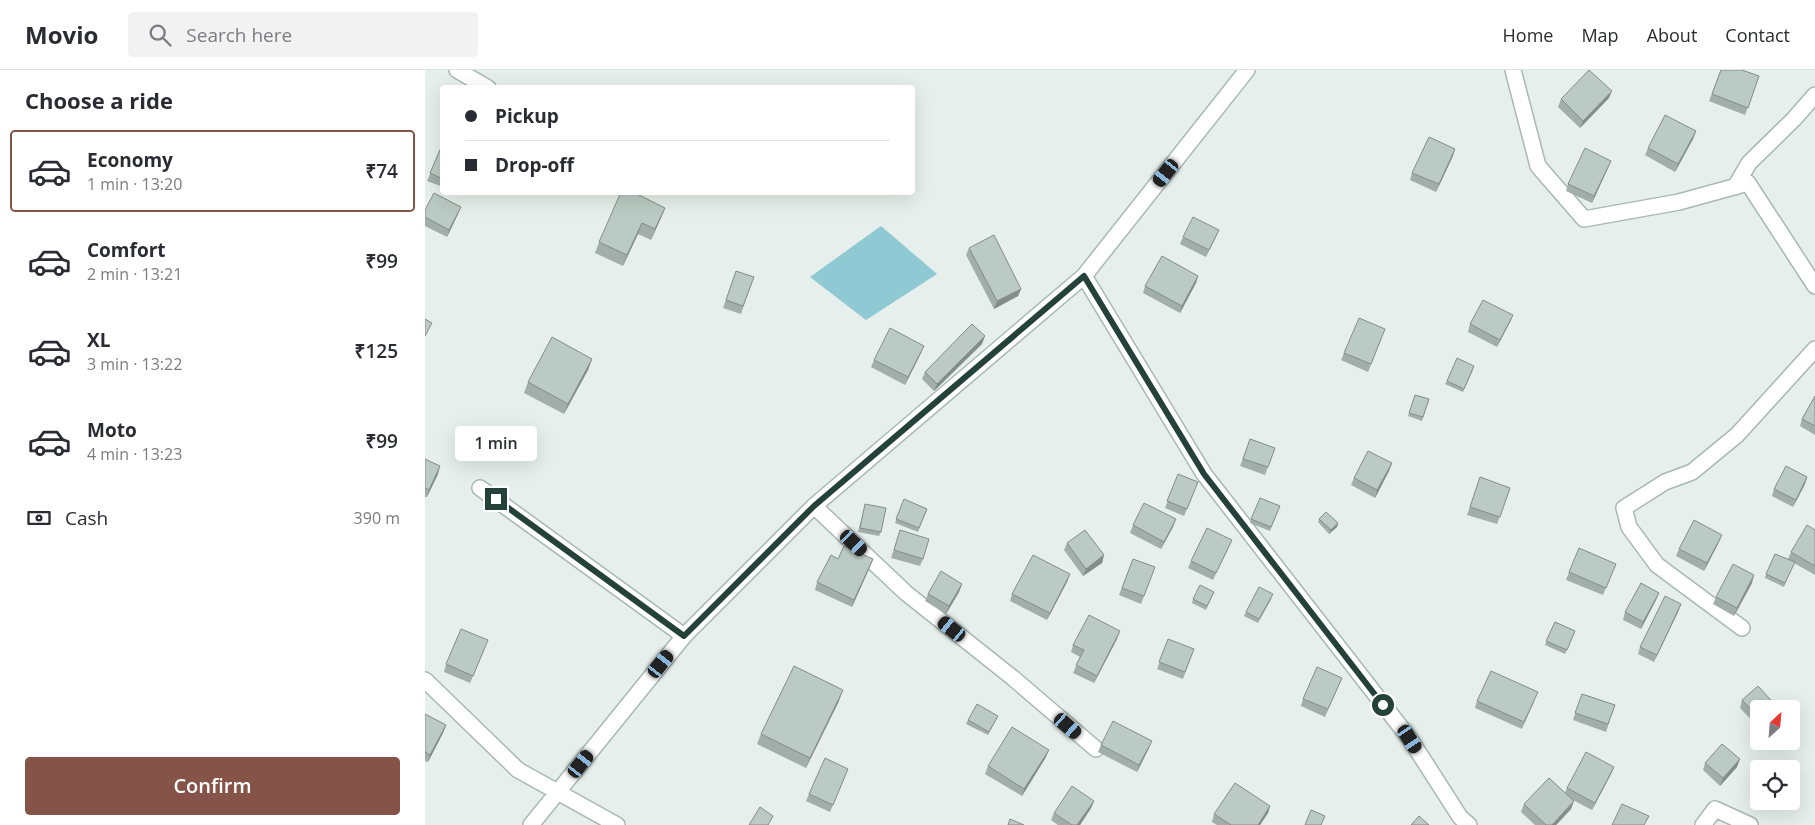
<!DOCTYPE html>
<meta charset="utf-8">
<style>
:root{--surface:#fff;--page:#f2f2f3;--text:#2b2b33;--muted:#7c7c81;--line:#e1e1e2;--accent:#855347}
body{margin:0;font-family:"Open Sans",sans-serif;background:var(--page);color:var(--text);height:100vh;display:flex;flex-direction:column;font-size:19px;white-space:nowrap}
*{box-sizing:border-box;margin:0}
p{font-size:16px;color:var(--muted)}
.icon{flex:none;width:28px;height:28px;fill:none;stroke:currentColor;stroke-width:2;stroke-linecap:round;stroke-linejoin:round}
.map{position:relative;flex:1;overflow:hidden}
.drawer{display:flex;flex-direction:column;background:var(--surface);width:425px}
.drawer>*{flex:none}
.banner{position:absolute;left:15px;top:15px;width:475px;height:110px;border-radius:5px;box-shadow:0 5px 20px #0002;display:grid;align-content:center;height:110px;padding:0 25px;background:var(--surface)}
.needle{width:32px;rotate:26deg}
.tools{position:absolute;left:1325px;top:630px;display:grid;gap:10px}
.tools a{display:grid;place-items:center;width:50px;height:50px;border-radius:5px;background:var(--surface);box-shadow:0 5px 20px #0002;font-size:25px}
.end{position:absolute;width:22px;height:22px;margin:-11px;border:6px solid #24423a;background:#fff;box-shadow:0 0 0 2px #fff}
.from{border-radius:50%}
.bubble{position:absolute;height:35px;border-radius:5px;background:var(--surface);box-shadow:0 5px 20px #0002;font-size:16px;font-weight:600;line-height:35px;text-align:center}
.car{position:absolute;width:15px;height:30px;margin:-15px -8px;border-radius:6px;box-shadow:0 0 4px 1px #0007;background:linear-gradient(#222 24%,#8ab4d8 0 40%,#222 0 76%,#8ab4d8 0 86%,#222 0)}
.banner b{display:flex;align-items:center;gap:18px;height:48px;font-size:19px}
.banner b+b{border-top:1px solid var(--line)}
.banner i{width:12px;height:12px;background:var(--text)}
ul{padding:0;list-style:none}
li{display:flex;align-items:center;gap:15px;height:82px;margin:0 10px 8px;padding:0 15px;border:2px solid transparent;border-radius:5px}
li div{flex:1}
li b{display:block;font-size:19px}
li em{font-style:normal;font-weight:600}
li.active{border-color:var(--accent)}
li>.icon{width:45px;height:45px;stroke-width:1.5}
h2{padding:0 25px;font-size:22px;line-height:60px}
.pay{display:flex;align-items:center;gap:12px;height:55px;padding:0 25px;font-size:19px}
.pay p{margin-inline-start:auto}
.action{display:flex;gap:10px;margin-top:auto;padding:10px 25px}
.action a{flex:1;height:58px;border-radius:5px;background:var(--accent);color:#fff;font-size:20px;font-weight:600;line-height:58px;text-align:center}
header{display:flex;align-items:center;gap:30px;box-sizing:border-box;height:70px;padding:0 25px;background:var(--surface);border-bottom:1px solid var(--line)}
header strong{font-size:24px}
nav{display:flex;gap:28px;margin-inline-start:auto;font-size:18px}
.search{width:350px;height:45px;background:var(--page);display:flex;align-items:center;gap:12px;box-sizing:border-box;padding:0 18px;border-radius:5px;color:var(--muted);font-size:19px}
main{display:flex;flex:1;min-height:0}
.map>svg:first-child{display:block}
.water{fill:#8ec9d4}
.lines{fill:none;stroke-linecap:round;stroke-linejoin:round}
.street-casing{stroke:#a8b8b2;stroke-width:18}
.street{stroke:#fff;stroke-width:15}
.wall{fill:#a1aea9}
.shaded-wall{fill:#838d89}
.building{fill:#bbcac4;stroke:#838d89}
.route{stroke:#24423a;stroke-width:6}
</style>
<header>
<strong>Movio</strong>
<div class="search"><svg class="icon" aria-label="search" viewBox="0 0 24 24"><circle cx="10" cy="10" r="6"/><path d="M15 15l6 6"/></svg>Search here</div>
<nav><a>Home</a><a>Map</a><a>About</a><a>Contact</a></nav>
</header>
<main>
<section class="drawer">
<h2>Choose a ride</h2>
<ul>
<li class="active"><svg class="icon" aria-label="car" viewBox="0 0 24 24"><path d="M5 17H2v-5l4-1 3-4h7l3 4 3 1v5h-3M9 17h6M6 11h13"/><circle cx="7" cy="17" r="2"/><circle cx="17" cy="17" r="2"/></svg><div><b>Economy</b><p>1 min · 13:20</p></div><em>₹74</em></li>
<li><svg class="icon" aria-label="car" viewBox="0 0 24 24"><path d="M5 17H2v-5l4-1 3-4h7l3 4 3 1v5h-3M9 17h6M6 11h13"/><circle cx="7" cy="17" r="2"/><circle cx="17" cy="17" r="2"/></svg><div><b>Comfort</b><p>2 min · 13:21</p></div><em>₹99</em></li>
<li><svg class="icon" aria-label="car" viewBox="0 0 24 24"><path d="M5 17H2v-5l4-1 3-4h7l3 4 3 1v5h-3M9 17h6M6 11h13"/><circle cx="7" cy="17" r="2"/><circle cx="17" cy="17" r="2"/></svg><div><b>XL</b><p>3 min · 13:22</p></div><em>₹125</em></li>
<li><svg class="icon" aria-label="car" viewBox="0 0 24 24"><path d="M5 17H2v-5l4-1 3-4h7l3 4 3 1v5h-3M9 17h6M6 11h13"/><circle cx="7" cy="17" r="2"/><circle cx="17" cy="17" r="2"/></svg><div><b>Moto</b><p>4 min · 13:23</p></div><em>₹99</em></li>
</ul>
<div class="pay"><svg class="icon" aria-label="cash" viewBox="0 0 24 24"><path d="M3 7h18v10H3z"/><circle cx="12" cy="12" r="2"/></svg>Cash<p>390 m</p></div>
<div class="action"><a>Confirm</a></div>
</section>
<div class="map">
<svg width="1390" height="755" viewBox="0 0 1390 755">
<rect width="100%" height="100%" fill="#e6efeb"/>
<path class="water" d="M456,156L512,204L441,250L385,207Z"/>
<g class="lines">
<defs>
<path id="street" d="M32,0L63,18
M1088,0L1113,96L1159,149L1254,132L1323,113L1390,216
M1310,117L1324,93L1369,49L1390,25
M659,206L779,404L985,669L1035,747L1044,755
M55,418L259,566
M389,436L481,523L588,608L671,679
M1317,558L1232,495L1204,457L1199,438L1240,412L1267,402L1312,365L1390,279
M0,610L93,700L192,755
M106,755L259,566L389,436L659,206L822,0
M1278,755L1290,739L1325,755"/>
</defs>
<use href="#street" class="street-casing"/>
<use href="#street" class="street"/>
</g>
<path class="wall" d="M1296,0L1334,6L1320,45L1284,31Z
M1184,28L1155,58L1133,37L1136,29Z
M1271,61L1268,69L1250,102L1220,85L1223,78Z
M18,73V117L2,111Z
M1028,86L1011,122L985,110L987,103Z
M1183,98L1167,133L1141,121L1143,114Z
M240,138L236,148L226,170L213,164L198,196L170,183L174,172Z
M0,140L33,144L22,167L0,156Z
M794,160L791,167L781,187L755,174L758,167Z
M544,178L596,219L593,226L569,239L541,185Z
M311,201L329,207L316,244L298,238Z
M773,206L771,213L755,243L718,223L720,216Z
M1088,245L1085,252L1072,277L1043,262L1045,254Z
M957,267L943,302L916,290L919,283Z
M557,274L509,321L497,309L500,302Z
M496,283L480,315L446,297L449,290Z
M167,289L163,300L139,344L99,323L103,312Z
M1048,300L1038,322L1020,314L1022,311Z
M990,325L1004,329L997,351L983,346Z
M1390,326V365L1375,356L1377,349Z
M825,369L850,378L840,405L815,396Z
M0,389L13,404L2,427H0Z
M967,393L964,401L950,428L926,415L929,408Z
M753,404L773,412L759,446L740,438Z
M1055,407L1085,418L1072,454L1042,445Z
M1382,407L1380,414L1368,437L1347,426L1349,419Z
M835,428L855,436L845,461L825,453Z
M479,429L502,439L493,462L470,453Z
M440,434L456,462L454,466L433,462Z
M894,449L913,453L912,457L904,464L893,452Z
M708,455L748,457L736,479L705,463Z
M475,460L498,489L495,496L466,488Z
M1390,460V505L1369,493L1359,517L1340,508L1341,504L1367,491L1363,489L1366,482Z
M1294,472L1279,501L1251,486L1254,479Z
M642,473L679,485L677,493L658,506L639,480Z
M804,477L788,510L763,498L766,491Z
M413,489H448L427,537L390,520L392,512Z
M708,489L730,497L716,534L694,525Z
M1191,494L1178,525L1141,510L1144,502Z
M645,504L642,512L622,550L585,531L587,524Z
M1327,513L1309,546L1288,534L1291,527Z
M537,514L534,522L521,544L500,531L503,524Z
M789,522L781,540L767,533L768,529Z
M1234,523L1231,530L1216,559L1198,550L1200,542Z
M847,528L833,553L819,546L821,542Z
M1256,534L1253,542L1229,592L1213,584L1215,577Z
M1130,552L1150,561L1140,584L1120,575Z
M692,569L669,613L648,603L655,587L646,582L648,575Z
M743,569L769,579L758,609L732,599Z
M60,578L45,613L19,602L21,594Z
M917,608L900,647L876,636L878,629Z
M1157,624L1190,635L1181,662L1148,650Z
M1110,630L1097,659L1050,638L1052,631Z
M1317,630L1334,639V658L1315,638Z
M414,631L381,698L332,674L336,664Z
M0,644L21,655L18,663L3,692L0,691Z
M573,646L563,665L541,654L543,650Z
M676,675L724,678L712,702L673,682Z
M621,687L597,726L560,704L563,696Z
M1280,693L1312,697L1295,716L1278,700Z
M1189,697L1186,704L1167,740L1148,730L1146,739L1131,755H1110L1096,742L1099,734L1140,723L1142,718Z
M423,699L405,742L381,731L384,724Z
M669,731L666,738L655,755H633L626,750L629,743Z
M845,736L843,743L835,755H792L787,752L789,744Z"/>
<path class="shaded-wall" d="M1187,21L1184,28L1155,58L1158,51Z
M1271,61L1268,69L1250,102L1253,94Z
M1030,79L1028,86L1011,122L1014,114Z
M1186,91L1183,98L1167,133L1169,126Z
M36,137L33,144L22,167L24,160Z
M240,138L236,148L226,170L230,159Z
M217,153L213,164L198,196L202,185Z
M773,206L771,213L755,243L757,236Z
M596,219L593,226L569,239L572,231Z
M1088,245L1085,252L1072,277L1075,270Z
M560,266L557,274L509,321L512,314Z
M499,276L496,283L480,315L483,307Z
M167,289L163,300L139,344L143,334Z
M967,393L964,401L950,428L952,420Z
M15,396L13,404L2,427L4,420Z
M1382,407L1380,414L1368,437L1371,430Z
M751,449L748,457L736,479L739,472Z
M913,453L912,457L904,464L906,460Z
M1297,465L1294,472L1279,501L1282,493Z
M679,485L677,493L658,506L661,499Z
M448,489L445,497L427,537L429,530Z
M645,504L642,512L622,550L625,543Z
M1329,505L1327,513L1309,546L1312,538Z
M537,514L534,522L521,544L524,536Z
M1234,523L1231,530L1216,559L1218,552Z
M1256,534L1253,542L1229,592L1232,585Z
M695,561L692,569L669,613L672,606Z
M418,620L414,631L381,698L385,688Z
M21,655L18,663L3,692L5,685Z
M727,671L724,678L712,702L714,695Z
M624,680L621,687L597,726L599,719Z
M1315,689L1312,697L1295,716L1298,708Z
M1189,697L1186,704L1167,740L1170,733Z
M669,731L666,738L655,755H652Z
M1149,731L1146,739L1131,755H1127Z
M845,736L843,743L835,755H833Z"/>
<path class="building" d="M1164,0L1187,21L1158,51L1136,29Z
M1296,0H1317L1334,6L1323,38L1287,24Z
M1240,45L1271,61L1253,94L1223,78Z
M1004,67L1030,79L1014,114L987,103Z
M18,73V109L5,103Z
M1160,78L1186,91L1169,126L1143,114Z
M196,122H208L240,138L230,159L217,153L202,185L174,172Z
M9,123L36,137L24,160L0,147V140Z
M768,147L794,160L784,180L758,167Z
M569,165L596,219L572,231L544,178Z
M737,186L773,206L757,236L720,216Z
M311,201L329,207L318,236L301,230Z
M1058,230L1088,245L1075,270L1045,254Z
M934,248L960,259L946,294L919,283Z
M0,249L7,253L0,266Z
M547,254L560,266L512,314L500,302Z
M465,258L499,276L483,307L449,290Z
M127,267L167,289L143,334L103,312Z
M1032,288L1049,296L1039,319L1022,311Z
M990,325L1004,329L998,347L984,343Z
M1390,326V356L1377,349Z
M825,369L850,378L843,397L818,389Z
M943,381L967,393L952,420L929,408Z
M0,389L15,396L4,420L0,418Z
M1361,396L1382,407L1371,430L1349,419Z
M753,404L773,412L762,439L742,431Z
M1055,407L1085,418L1075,447L1045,437Z
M835,428L855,436L846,457L826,449Z
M479,429L502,439L494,458L471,449Z
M719,433L751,449L739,472L708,455Z
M440,434L461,438L456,462L435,458Z
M901,442L913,453L906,460L894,449Z
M1269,450L1297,465L1282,493L1254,479Z
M1382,455L1390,460V496L1366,482Z
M782,458L807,470L791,503L766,491Z
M475,460L504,469L498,489L469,480Z
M660,460L679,485L661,499L642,473Z
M419,476L448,489L429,530L392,512L406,485L413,489Z
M1154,478L1191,494L1181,518L1144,502Z
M1350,484L1370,492L1360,513L1341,504Z
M608,485L645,504L625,543L587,524Z
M708,489L730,497L719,526L697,518Z
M1308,494L1329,505L1312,538L1291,527Z
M516,501L537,514L524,536L503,524Z
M1216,513L1234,523L1218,552L1200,542Z
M775,515L789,522L782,536L768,529Z
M834,517L848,524L834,549L821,542Z
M1240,526L1256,534L1232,585L1215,577Z
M664,545L695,561L672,606L651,595L659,580L648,575Z
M1130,552L1150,561L1142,580L1121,571Z
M36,559L63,570L48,606L21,594Z
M743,569L769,579L760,602L734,592Z
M369,596L418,620L385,688L336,664Z
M892,597L917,608L903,639L878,629Z
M1066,601L1113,622L1099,652L1052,631Z
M1333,616L1354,639H1334V648L1317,630Z
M1157,624L1190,635L1183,654L1150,643Z
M552,634L573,646L564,662L543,650Z
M0,644L21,655L5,685L0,682Z
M688,651L727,671L714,695L676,675Z
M587,657L624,680L599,719L563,696Z
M1297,674L1315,689L1298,708L1280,693Z
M1161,682L1189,697L1170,733L1142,718Z
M400,688L423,699L408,735L384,724Z
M1124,708L1149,731L1127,755H1121L1099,734Z
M810,713L845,736L833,755H806L789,744Z
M647,716L669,731L652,755H647L629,743Z
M1197,734L1224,746L1219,755H1187Z
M335,737L348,746L343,755H324Z
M886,740L900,746L896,755H880Z
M994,746L1004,755H986Z
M585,749L599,755H583Z"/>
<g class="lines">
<path class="route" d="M71,429L259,566L389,436L659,206L779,404L958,635"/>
</g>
</svg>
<div class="tools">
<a><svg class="needle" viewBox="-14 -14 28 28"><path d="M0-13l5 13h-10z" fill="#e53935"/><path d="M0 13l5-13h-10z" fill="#7c7c81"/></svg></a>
<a><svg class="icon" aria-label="locate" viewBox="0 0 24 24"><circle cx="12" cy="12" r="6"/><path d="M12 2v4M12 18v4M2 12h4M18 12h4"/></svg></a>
</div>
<i class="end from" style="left:958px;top:635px"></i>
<i class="end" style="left:71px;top:429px"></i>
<div class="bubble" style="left:30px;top:356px;width:82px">1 min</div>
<i class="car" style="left:741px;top:103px;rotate:219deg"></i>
<i class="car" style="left:429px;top:473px;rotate:133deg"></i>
<i class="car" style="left:527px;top:559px;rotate:309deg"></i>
<i class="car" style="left:236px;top:594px;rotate:39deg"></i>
<i class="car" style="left:643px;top:656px;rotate:131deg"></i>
<i class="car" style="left:985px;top:669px;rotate:147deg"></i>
<i class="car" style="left:156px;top:694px;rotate:39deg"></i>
<div class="banner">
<b><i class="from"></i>Pickup</b>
<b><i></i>Drop-off</b>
</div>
</div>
</main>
